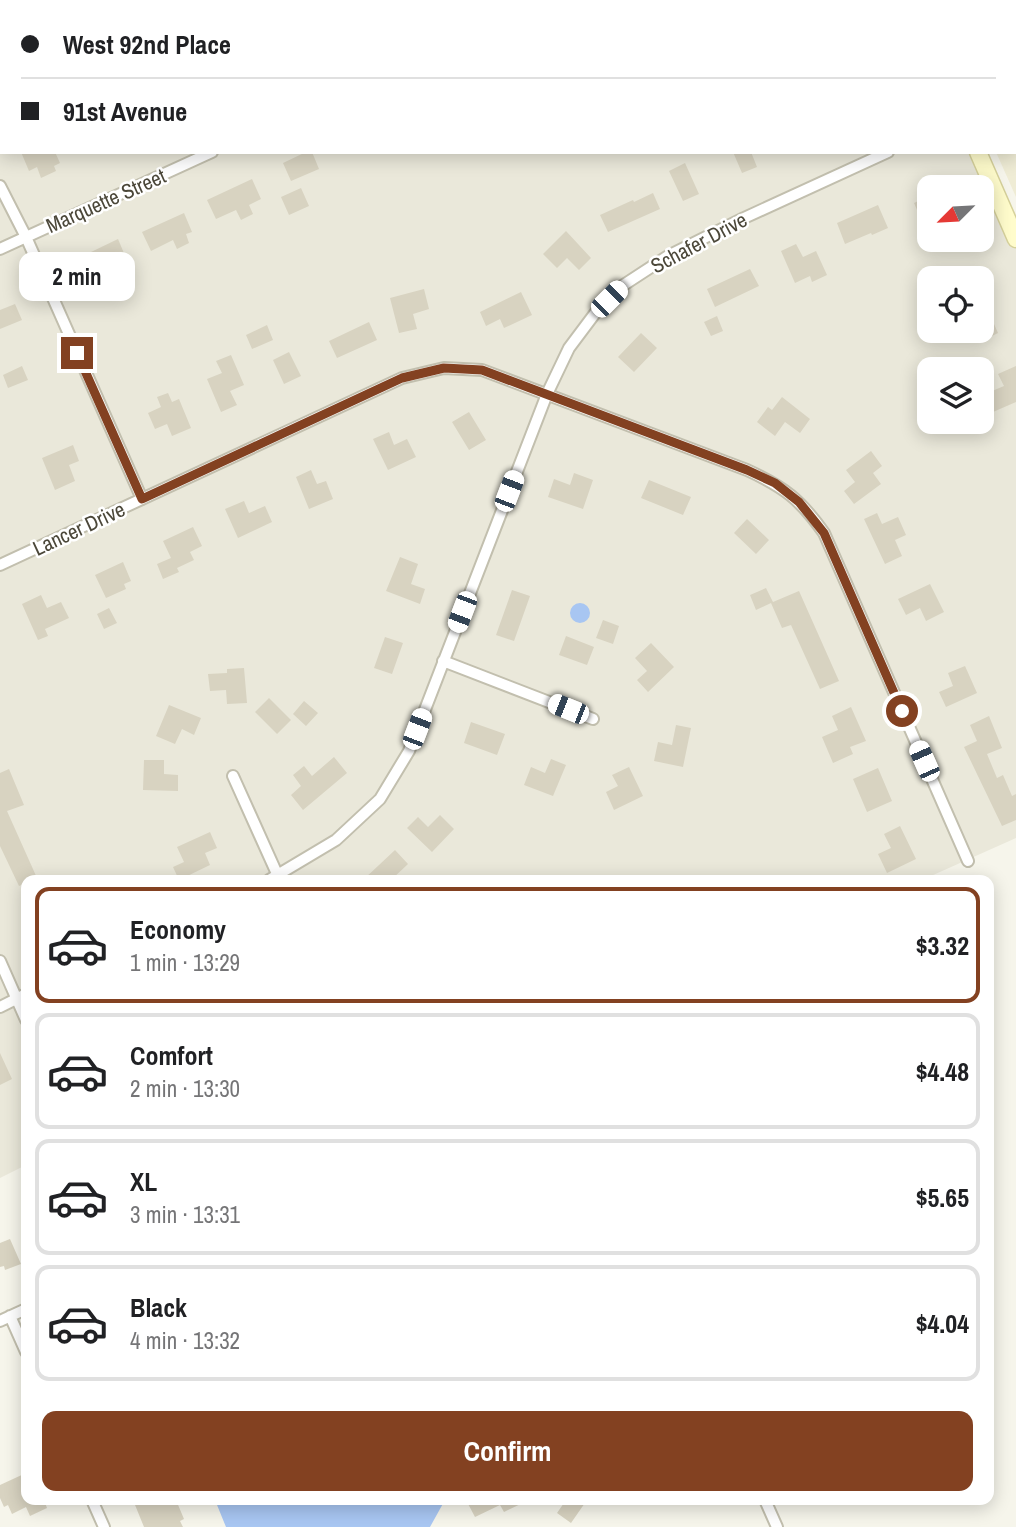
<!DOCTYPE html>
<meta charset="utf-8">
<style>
:root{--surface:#fff;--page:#f2f2f2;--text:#202124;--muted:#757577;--line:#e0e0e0;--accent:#834121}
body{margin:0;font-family:"Archivo Narrow",sans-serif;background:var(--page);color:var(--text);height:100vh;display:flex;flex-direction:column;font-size:26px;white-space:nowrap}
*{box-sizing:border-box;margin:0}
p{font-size:23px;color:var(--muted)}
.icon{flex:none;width:38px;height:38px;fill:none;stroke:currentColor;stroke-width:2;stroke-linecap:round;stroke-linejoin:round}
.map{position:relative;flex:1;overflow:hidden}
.drawer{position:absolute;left:21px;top:875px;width:973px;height:630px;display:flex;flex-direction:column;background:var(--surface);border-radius:14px;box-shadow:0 4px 18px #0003}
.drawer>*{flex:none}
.top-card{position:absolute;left:0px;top:0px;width:1017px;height:154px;box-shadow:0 4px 18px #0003;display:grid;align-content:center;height:154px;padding:0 21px;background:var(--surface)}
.needle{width:46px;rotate:246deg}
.controls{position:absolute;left:917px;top:175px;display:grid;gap:14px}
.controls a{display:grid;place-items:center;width:77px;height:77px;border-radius:14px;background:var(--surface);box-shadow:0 4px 18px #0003;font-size:35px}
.end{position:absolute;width:32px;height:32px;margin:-16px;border:9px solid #834121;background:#fff;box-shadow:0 0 0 4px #fff}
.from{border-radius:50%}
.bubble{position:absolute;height:49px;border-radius:14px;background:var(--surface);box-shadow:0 4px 18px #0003;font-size:23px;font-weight:800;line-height:49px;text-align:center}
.car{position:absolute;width:21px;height:42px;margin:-21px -10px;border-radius:9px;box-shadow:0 0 5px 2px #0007;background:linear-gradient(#fff 24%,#345 0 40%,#fff 0 76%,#345 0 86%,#fff 0)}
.top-card b{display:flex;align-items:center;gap:24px;height:66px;font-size:26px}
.top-card b+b{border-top:2px solid var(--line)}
.top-card i{width:18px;height:18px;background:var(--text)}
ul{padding:12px 0 0;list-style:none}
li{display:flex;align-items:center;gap:21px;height:116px;margin:0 14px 10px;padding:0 7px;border:4px solid var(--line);border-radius:14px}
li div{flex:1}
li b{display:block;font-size:26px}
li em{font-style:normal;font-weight:800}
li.active{border-color:var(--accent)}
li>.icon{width:63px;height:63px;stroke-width:1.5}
.button{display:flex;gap:14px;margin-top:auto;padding:14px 21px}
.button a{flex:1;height:80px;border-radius:14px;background:var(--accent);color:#fff;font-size:28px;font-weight:800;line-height:80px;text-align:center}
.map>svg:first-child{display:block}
.residential{fill:#eae8da;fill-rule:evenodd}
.education{fill:#efecd5}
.water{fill:#a8c6f2}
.building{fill:#d8d3c1}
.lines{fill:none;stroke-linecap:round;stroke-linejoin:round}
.lane-casing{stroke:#c2bfae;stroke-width:9}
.street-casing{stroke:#c2bfae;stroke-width:14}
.secondary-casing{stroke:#d6d19b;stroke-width:19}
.lane{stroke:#fff;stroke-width:5}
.street{stroke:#fff;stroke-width:10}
.secondary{stroke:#fffccc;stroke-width:16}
.route{stroke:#834121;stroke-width:9}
.labels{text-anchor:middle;stroke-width:5;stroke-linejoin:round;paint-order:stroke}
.street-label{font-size:21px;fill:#4b4739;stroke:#fff}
</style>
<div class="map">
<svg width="1016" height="1527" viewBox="0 0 1016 1527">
<rect width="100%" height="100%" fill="#f6f5eb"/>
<path class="residential" d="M0,0H909L910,2H2V152H978L1016,239V838L922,880H26V1165L0,1178ZM929,187H982V240H929ZM929,278H982V331H929ZM929,369H982V422H929Z"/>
<path class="education" d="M926,0H1016V197L996,152H1015V2H927Z"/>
<path class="water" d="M570 613a10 10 0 1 1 20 0a10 10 0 1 1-20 0Z
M215,1500H445L430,1527H226Z"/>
<path class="building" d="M21,152H55L60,163L54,166L56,171L41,178L37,167L29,171Z
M306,152H312L319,169L291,181L283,163Z
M733,152H751L757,167L742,173Z
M685,163L699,194L683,201L669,171Z
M252,179L261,199L249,205L253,214L241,220L236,210L216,219L207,200Z
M301,188L309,206L289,215L281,197Z
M653,193L660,209L608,232L600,215L633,200L634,202Z
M929,196V215L921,219L914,203Z
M878,205L888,228L872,235L871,233L845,244L837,223Z
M184,213L192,232L186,234L189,243L177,249L173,240L151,251L142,232Z
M566,231L591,258L579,270L567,258L557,268L543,254Z
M118,239L126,258L99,270L100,272L86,278L79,262L92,256L91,252Z
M796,244L803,257L816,251L827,275L812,282L810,276L795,283L781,251Z
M750,269L759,286L715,307L707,289Z
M424,289L429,309L413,314L417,329L399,333L390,298Z
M521,292L532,315L504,328L500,319L486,326L480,312Z
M982,297L998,333L982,341Z
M15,304L22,320L0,329V310Z
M717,316L723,331L711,336L704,322Z
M369,322L377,340L337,358L329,341Z
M267,325L273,340L252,349L246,335Z
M641,333L657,348L634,372L618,357Z
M289,352L301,376L284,384L273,360Z
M231,355L244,385L230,391L237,405L221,412L207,379L222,373L216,361Z
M22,366L28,380L8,388L3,375Z
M1016,366V402L993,412L985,394L1004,386L998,374Z
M168,393L172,402L179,399L191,428L172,436L167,424L155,429L148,413L161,407L157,397Z
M782,397L810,419L800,433L785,422L775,436L757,422L768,407L772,410Z
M469,412L486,440L469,450L452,422Z
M389,432L394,445L407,439L416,457L388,470L373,439Z
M73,445L79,461L69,465L75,481L55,490L42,458Z
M871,451L882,466L873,473L881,484L854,504L844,491L855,482L846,470Z
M311,470L317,484L326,481L333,499L309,509L296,477Z
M574,473L593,480L583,509L548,497L554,479L570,485Z
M649,480L691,497L683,515L641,498Z
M244,501L249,513L265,506L272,522L238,538L225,509Z
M877,513L882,524L898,517L906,535L895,540L902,556L885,564L864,519Z
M747,519L769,540L756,554L734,533Z
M193,527L202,546L190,552L194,560L177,568L179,572L163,579L157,564L171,558L163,541Z
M400,557L418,564L411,584L425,589L420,604L386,591Z
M123,562L131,581L124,584L126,589L106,598L95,575Z
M930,584L944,612L926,621L920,608L906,615L898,599Z
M766,588L773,602L799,591L839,681L820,689L791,625L782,628L771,603L756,610L750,595Z
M512,590L530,596L514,641L496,635Z
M41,595L47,608L61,602L69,618L45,629L48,636L38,640L22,604Z
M109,608L117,623L104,629L97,614Z
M603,620L619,626L613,644L596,638Z
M566,636L594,647L587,665L559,655Z
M385,637L403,643L392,674L374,668Z
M651,643L674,667L648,692L637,680L647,671L635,658Z
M965,666L977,693L946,707L939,692L953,686L948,673Z
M244,668L247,703L227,704L226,690L210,691L208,674L227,673V669Z
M269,698L291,720L277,734L255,712Z
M304,701L318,713L306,726L293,714Z
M169,705L201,718L194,735L182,729L175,744L156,736Z
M851,707L866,741L850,747L853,754L833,763L822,737L838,730L832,716Z
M989,716L1002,748L987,754L997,778L1003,775L1012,796L1016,794V820L1002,826L964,747L977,741L970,725Z
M471,722L505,734L497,755L464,743Z
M676,725L691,728L683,767L654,761L658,742L672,745Z
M334,757L347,773L303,810L291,795L301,786L293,775L304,766L312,776Z
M551,759L566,765L553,796L524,785L531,767L545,773Z
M144,760H164V774L178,775V791L143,790Z
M629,767L643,796L614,810L606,792L618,786L612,775Z
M878,768L892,801L867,812L853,779Z
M9,769L24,805L7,811L37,878L26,880V883L19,886L0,846V773Z
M440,815L454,829L432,852L407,828L418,817L428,827Z
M900,826L916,859L887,873L878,854L891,848L884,834Z
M210,832L217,848L205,853L210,865L179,880L173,867L184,862L177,847Z
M395,850L408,864L391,880H363Z
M0,1053L12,1079L0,1085Z
M10,1239L21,1264L5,1270L4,1266L0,1267V1243Z
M26,1473V1500H44L47,1508L30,1516L26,1507L12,1514L8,1505L4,1507L0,1498V1485Z
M133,1500H176L184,1519L180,1521L183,1527H144Z
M466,1500H529L504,1512L500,1505L475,1517Z
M566,1500H587L571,1523L557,1513Z"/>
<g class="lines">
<defs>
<path id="lane" d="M995,0L996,2
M1015,43L1016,45
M1015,85L1016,84"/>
<path id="street" d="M133,0L134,2
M534,2L537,0
M0,186L26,237L142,499
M0,249L212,152
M0,565L402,378L444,368L482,370L747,470C784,487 800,499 824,533L968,861
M443,661L593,719
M233,776L278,876
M269,880L336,840L380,799L409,751L547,394L569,348L596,312L622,286L668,256L744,218L888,152
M0,961L26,1020
M0,1007L26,994
M10,1316L26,1352
M0,1321L26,1309
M92,1500L104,1527
M765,1500L777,1527"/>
<path id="secondary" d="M909,0L910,2
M978,152L1016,239"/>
</defs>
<use href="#lane" class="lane-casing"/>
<use href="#street" class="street-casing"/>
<use href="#secondary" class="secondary-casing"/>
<use href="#lane" class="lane"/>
<use href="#street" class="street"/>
<use href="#secondary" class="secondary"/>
</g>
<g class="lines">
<path class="route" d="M77,353L142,499L402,378L444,368L482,370L747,470L775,483L799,502L824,533L902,711"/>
</g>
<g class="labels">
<g class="street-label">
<text transform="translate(106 201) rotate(-24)" y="7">Marquette Street</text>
<text transform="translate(699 243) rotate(-28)" y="7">Schafer Drive</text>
<text transform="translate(79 529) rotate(-25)" y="7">Lancer Drive</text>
</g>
</g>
</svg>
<div class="controls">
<a><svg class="needle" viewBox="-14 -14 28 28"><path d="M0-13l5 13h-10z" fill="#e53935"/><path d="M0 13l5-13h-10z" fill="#757577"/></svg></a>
<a><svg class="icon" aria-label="locate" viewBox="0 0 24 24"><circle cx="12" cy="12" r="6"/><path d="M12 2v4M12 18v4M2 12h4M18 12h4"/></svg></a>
<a><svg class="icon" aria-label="layers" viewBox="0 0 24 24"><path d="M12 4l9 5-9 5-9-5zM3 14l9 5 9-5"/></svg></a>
</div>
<i class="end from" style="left:902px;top:711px"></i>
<i class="end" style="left:77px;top:353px"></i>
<div class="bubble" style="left:19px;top:252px;width:116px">2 min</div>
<i class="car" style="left:609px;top:299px;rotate:45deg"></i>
<i class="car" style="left:509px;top:491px;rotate:21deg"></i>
<i class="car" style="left:462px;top:612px;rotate:201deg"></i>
<i class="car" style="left:568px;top:709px;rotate:292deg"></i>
<i class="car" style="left:417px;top:729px;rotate:21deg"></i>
<i class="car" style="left:924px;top:761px;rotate:336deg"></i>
<div class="top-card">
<b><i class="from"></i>West 92nd Place</b>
<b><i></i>91st Avenue</b>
</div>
<section class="drawer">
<ul>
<li class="active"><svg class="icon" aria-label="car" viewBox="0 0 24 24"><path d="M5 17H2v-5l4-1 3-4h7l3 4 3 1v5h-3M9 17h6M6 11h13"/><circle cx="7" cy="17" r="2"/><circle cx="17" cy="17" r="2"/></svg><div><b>Economy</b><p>1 min · 13:29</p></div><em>$3.32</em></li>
<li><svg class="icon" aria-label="car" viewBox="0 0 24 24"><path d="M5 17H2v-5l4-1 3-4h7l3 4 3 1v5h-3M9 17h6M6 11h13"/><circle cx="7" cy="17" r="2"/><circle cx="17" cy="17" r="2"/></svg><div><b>Comfort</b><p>2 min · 13:30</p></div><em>$4.48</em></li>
<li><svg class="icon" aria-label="car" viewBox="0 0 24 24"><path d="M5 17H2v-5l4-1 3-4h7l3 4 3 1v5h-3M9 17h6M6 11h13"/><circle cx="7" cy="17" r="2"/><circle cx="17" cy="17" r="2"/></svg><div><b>XL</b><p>3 min · 13:31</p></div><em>$5.65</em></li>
<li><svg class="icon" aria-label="car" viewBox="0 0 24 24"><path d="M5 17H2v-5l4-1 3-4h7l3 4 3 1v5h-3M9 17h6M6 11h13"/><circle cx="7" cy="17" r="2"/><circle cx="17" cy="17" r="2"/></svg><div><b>Black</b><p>4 min · 13:32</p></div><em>$4.04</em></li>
</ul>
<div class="button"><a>Confirm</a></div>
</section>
</div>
